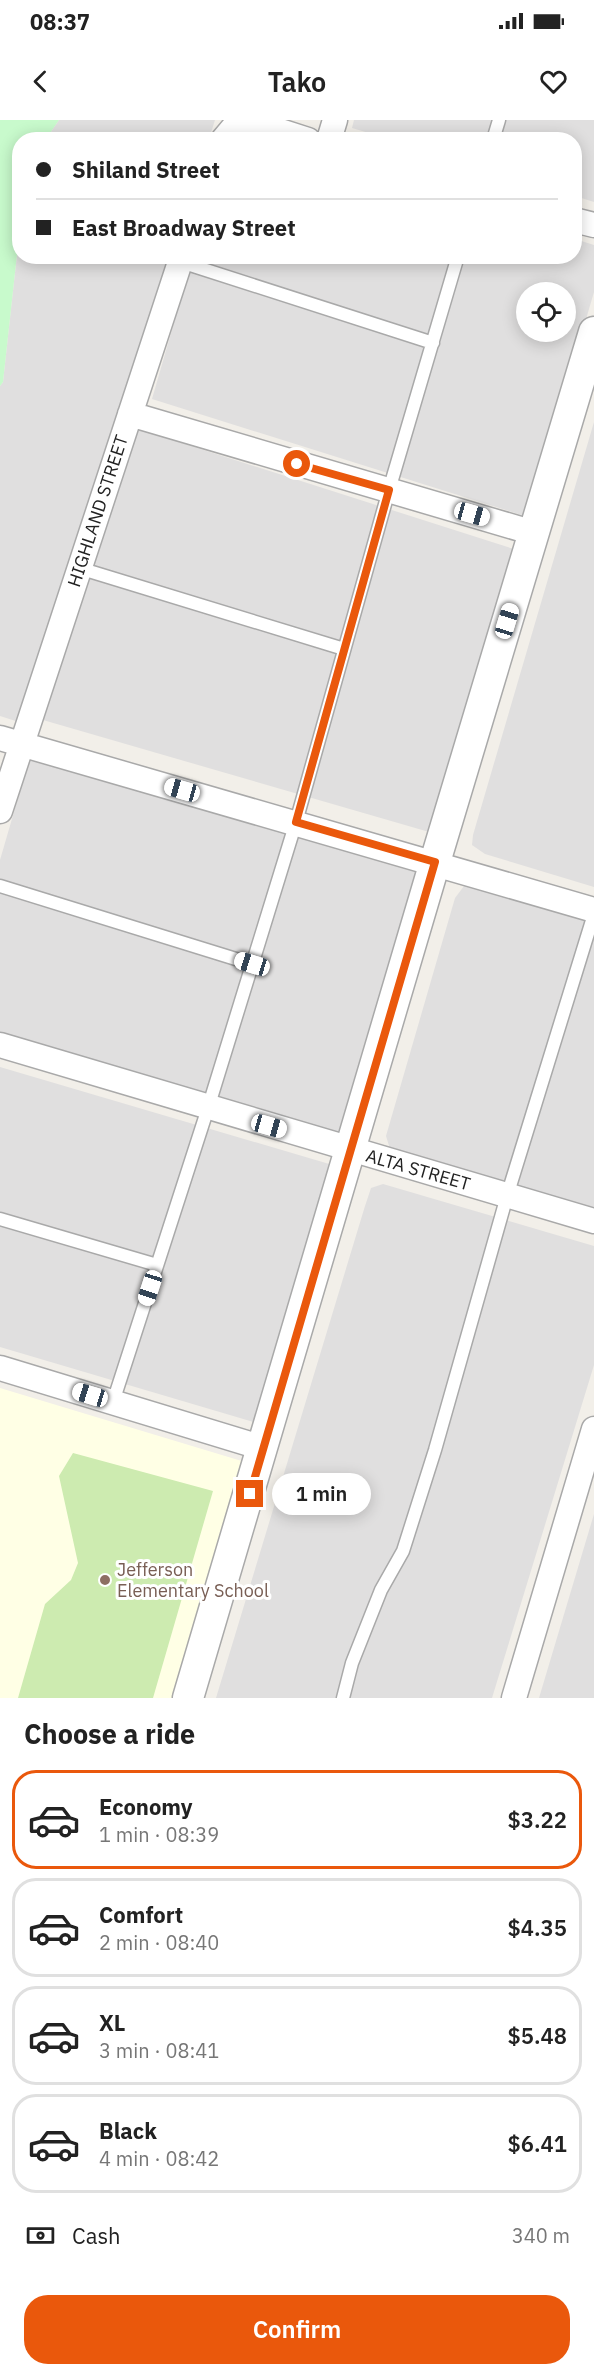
<!DOCTYPE html>
<meta charset="utf-8">
<style>
:root{--surface:#fff;--page:#f6f6f6;--text:#222;--muted:#767676;--line:#e0e0e0;--accent:#ea580c}
body{margin:0;font-family:"IBM Plex Sans",sans-serif;background:var(--page);color:var(--text);height:100vh;display:flex;flex-direction:column;font-size:22px;white-space:nowrap}
*{box-sizing:border-box;margin:0}
p{font-size:20px;color:var(--muted)}
.icon{flex:none;width:33px;height:33px;fill:none;stroke:currentColor;stroke-width:2;stroke-linecap:round;stroke-linejoin:round}
.map{position:relative;height:1578px;overflow:hidden}
.sheet{display:flex;flex-direction:column;background:var(--surface);flex:1}
.sheet>*{flex:none}
.guide{position:absolute;left:12px;top:12px;width:570px;height:132px;border-radius:24px;box-shadow:0 3px 15px #0003;display:grid;align-content:center;height:132px;padding:0 24px;background:var(--surface)}
.buttons{position:absolute;left:516px;top:162px;display:grid;gap:12px}
.buttons a{display:grid;place-items:center;width:60px;height:60px;border-radius:50%;background:var(--surface);box-shadow:0 3px 15px #0003;font-size:30px}
.end{position:absolute;width:27px;height:27px;margin:-14px;border:8px solid #ea580c;background:#fff;box-shadow:0 0 0 3px #fff}
.from{border-radius:50%}
.bubble{position:absolute;height:42px;border-radius:21px;background:var(--surface);box-shadow:0 3px 15px #0003;font-size:20px;font-weight:600;line-height:42px;text-align:center}
.car{position:absolute;width:18px;height:36px;margin:-18px -9px;border-radius:8px;box-shadow:0 0 4px 2px #0007;background:linear-gradient(#fff 24%,#345 0 40%,#fff 0 76%,#345 0 86%,#fff 0)}
.guide b{display:flex;align-items:center;gap:21px;height:57px;font-size:22px}
.guide b+b{border-top:2px solid var(--line)}
.guide i{width:15px;height:15px;background:var(--text)}
ul{padding:0;list-style:none}
li{display:flex;align-items:center;gap:18px;height:99px;margin:0 12px 9px;padding:0 12px;border:3px solid var(--line);border-radius:24px}
li div{flex:1}
li b{display:block;font-size:22px}
li em{font-style:normal;font-weight:600}
li.active{border-color:var(--accent)}
li>.icon{width:54px;height:54px;stroke-width:1.5}
h2{padding:0 24px;font-size:27px;line-height:72px}
.pay{display:flex;align-items:center;gap:15px;height:66px;padding:0 24px;font-size:22px}
.pay p{margin-inline-start:auto}
.cta{display:flex;gap:12px;margin-top:auto;padding:12px 24px}
.cta a{flex:1;height:69px;border-radius:24px;background:var(--accent);color:#fff;font-size:24px;font-weight:600;line-height:69px;text-align:center}
.status{display:flex;justify-content:space-between;align-items:center;height:42px;padding:0 30px;background:var(--surface);direction:ltr}
.status svg{height:16px;fill:currentColor}
header{display:flex;justify-content:space-between;align-items:center;height:78px;padding:0 24px;background:var(--surface);font-size:27px;font-weight:600}
.map>svg:first-child{display:block}
.residential{fill:#e0dfdf;fill-rule:evenodd}
.education{fill:#ffffe5}
.grass{fill:#cdebb0}
.park{fill:#c8facc}
.lines{fill:none;stroke-linecap:round;stroke-linejoin:round}
.service-casing{stroke:#a9a9a9;stroke-width:15}
.minor-casing{stroke:#a9a9a9;stroke-width:27}
.tertiary-casing{stroke:#a9a9a9;stroke-width:33}
.service{stroke:#fff;stroke-width:12}
.minor{stroke:#fff;stroke-width:24}
.tertiary{stroke:#fff;stroke-width:30}
.route{stroke:#ea580c;stroke-width:8}
.education-dot{fill:#8d6e63;stroke:#fff;stroke-width:2}
.labels{text-anchor:middle;stroke-width:6;stroke-linejoin:round;paint-order:stroke}
.street-label{font-size:18px;fill:#222;stroke:#fff}
.education-label{font-size:18px;fill:#785e54;stroke:#fff;text-anchor:start}
</style>
<div class="status"><b>08:37</b><svg viewBox="0 0 49 12"><path d="M0 12V9h3v3zM5 12V6h3v6zM10 12V3h3v9zM15 12V0h3v12zM26 1h20v11H26zM47 4h2v5h-2z"/></svg></div>
<header><svg class="icon" aria-label="back" viewBox="0 0 24 24"><path d="M15 5l-7 7 7 7"/></svg>Tako<svg class="icon" aria-label="heart" viewBox="0 0 24 24"><path d="M12 20l-8-8c-3-5 5-10 8-4 3-6 11-1 8 4z"/></svg></header>
<div class="map">
<svg width="594" height="1578" viewBox="0 0 594 1578">
<rect width="100%" height="100%" fill="#f2efe9"/>
<path class="residential" d="M59,0H215L209,19H46Z
M354,0H594V82L575,76L574,20L389,19L352,8Z
M19,116L20,136L170,137L22,603L0,596V266L3,262Z
M575,119L594,125V172L528,397L152,279L193,137L574,136ZM526,172H566V212H526Z
M594,302V767L485,734L472,725L473,715Z
M135,308L517,430L436,714L43,600Z
M30,637L423,751L345,1021L0,920V740Z
M472,764L594,800V1092L390,1029L386,1016L455,778L464,766Z
M0,947L336,1046L257,1303L0,1227Z
M383,1064L594,1126V1245L492,1578H216L365,1086L371,1068Z
M594,1394V1578H539Z"/>
<path class="education" d="M0,1268L245,1342L175,1578H0Z"/>
<path class="grass" d="M73,1333L213,1371L153,1578H18L45,1484L71,1460L78,1443L59,1356Z"/>
<path class="park" d="M0,0H59L46,19L20,20L19,116L3,262L0,266Z"/>
<g class="lines">
<defs>
<path id="service" d="M493,20L499,0
M181,142L433,223
M79,448L344,529
M0,766L252,844
M0,1099L157,1145
M113,1282L208,988L296,702L389,370L458,136
M343,1578L352,1543L381,1470L403,1431L435,1330L507,1076L594,794"/>
<path id="minor" d="M223,20L233,8L246,0L308,20
M329,20L335,0
M574,100L594,105
M130,294L534,413
M0,618L594,790
M0,691L182,136
M0,925L594,1101
M0,1248L263,1328
M514,1578L594,1309"/>
<path id="tertiary" d="M188,1578L435,742L594,212"/>
</defs>
<use href="#service" class="service-casing"/>
<use href="#minor" class="minor-casing"/>
<use href="#tertiary" class="tertiary-casing"/>
<use href="#service" class="service"/>
<use href="#minor" class="minor"/>
<use href="#tertiary" class="tertiary"/>
</g>
<g class="lines">
<path class="route" d="M250,1374L435,742L296,702L389,370L297,344"/>
</g>
<circle class="education-dot" cx="105" cy="1460" r="6"/>
<g class="labels">
<g class="street-label">
<text transform="translate(98 391) rotate(-72)" y="6">HIGHLAND STREET</text>
<text transform="translate(418 1050) rotate(16)" y="6">ALTA STREET</text>
</g>
<g class="education-label">
<text x="117" y="1456">Jefferson<tspan x="117" dy="21">Elementary School</tspan></text>
</g>
</g>
</svg>
<div class="buttons">
<a><svg class="icon" aria-label="locate" viewBox="0 0 24 24"><circle cx="12" cy="12" r="6"/><path d="M12 2v4M12 18v4M2 12h4M18 12h4"/></svg></a>
</div>
<i class="end from" style="left:297px;top:344px"></i>
<i class="end" style="left:250px;top:1374px"></i>
<div class="bubble" style="left:272px;top:1353px;width:99px">1 min</div>
<i class="car" style="left:472px;top:394px;rotate:106deg"></i>
<i class="car" style="left:507px;top:501px;rotate:17deg"></i>
<i class="car" style="left:182px;top:670px;rotate:286deg"></i>
<i class="car" style="left:252px;top:844px;rotate:287deg"></i>
<i class="car" style="left:269px;top:1006px;rotate:106deg"></i>
<i class="car" style="left:150px;top:1168px;rotate:198deg"></i>
<i class="car" style="left:90px;top:1275px;rotate:287deg"></i>
<div class="guide">
<b><i class="from"></i>Shiland Street</b>
<b><i></i>East Broadway Street</b>
</div>
</div>
<section class="sheet">
<h2>Choose a ride</h2>
<ul>
<li class="active"><svg class="icon" aria-label="car" viewBox="0 0 24 24"><path d="M5 17H2v-5l4-1 3-4h7l3 4 3 1v5h-3M9 17h6M6 11h13"/><circle cx="7" cy="17" r="2"/><circle cx="17" cy="17" r="2"/></svg><div><b>Economy</b><p>1 min · 08:39</p></div><em>$3.22</em></li>
<li><svg class="icon" aria-label="car" viewBox="0 0 24 24"><path d="M5 17H2v-5l4-1 3-4h7l3 4 3 1v5h-3M9 17h6M6 11h13"/><circle cx="7" cy="17" r="2"/><circle cx="17" cy="17" r="2"/></svg><div><b>Comfort</b><p>2 min · 08:40</p></div><em>$4.35</em></li>
<li><svg class="icon" aria-label="car" viewBox="0 0 24 24"><path d="M5 17H2v-5l4-1 3-4h7l3 4 3 1v5h-3M9 17h6M6 11h13"/><circle cx="7" cy="17" r="2"/><circle cx="17" cy="17" r="2"/></svg><div><b>XL</b><p>3 min · 08:41</p></div><em>$5.48</em></li>
<li><svg class="icon" aria-label="car" viewBox="0 0 24 24"><path d="M5 17H2v-5l4-1 3-4h7l3 4 3 1v5h-3M9 17h6M6 11h13"/><circle cx="7" cy="17" r="2"/><circle cx="17" cy="17" r="2"/></svg><div><b>Black</b><p>4 min · 08:42</p></div><em>$6.41</em></li>
</ul>
<div class="pay"><svg class="icon" aria-label="cash" viewBox="0 0 24 24"><path d="M3 7h18v10H3z"/><circle cx="12" cy="12" r="2"/></svg>Cash<p>340 m</p></div>
<div class="cta"><a>Confirm</a></div>
</section>
